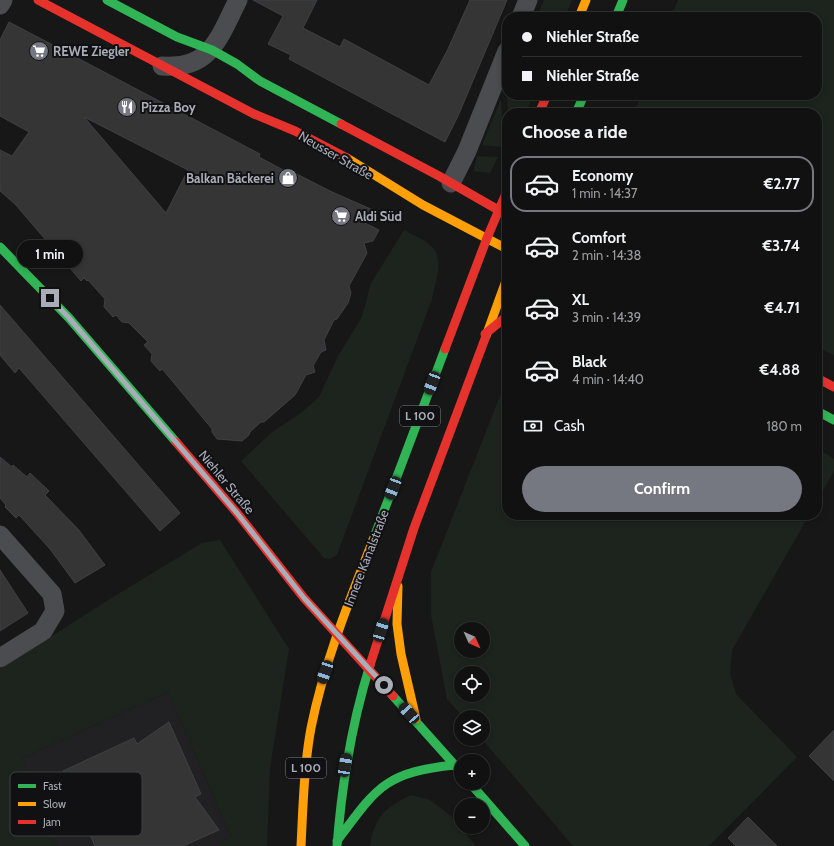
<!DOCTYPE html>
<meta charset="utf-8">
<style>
:root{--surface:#111;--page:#1e1f1f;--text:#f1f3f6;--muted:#9c9d9f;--line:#303131;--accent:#757880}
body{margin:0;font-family:Cabin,sans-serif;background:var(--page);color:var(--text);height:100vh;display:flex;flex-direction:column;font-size:15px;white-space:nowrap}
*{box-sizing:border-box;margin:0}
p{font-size:13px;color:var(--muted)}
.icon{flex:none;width:22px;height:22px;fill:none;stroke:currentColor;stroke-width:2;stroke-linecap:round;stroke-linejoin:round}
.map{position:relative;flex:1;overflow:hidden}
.panel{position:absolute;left:502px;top:108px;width:320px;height:412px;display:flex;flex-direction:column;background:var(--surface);border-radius:16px;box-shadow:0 2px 6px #0003,0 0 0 1px var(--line)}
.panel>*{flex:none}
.banner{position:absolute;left:502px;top:12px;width:320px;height:88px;border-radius:16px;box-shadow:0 2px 6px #0003,0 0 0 1px var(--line);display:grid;align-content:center;height:88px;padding:0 20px;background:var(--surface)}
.needle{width:26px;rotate:135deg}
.controls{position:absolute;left:454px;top:622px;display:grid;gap:8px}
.controls a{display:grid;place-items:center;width:36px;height:36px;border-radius:50%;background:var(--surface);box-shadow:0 2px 6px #0003,0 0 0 1px var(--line);font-size:20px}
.end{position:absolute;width:18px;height:18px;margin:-9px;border:5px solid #a8adb8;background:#111;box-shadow:0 0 0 2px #111}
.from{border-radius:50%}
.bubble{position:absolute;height:28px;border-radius:14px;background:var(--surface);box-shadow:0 2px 6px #0003,0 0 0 1px var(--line);font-size:13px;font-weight:700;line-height:28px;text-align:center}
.car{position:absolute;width:12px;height:24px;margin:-12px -6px;border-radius:5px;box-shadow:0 0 3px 1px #0007;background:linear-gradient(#222 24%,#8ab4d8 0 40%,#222 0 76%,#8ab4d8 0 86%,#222 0)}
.banner b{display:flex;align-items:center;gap:14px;height:38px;font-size:15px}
.banner b+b{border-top:1px solid var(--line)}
.banner i{width:10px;height:10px;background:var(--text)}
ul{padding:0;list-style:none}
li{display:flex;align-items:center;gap:12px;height:56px;margin:0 8px 6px;padding:0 12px;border:2px solid transparent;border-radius:16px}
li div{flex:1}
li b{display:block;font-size:15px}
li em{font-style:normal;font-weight:700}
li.on{border-color:var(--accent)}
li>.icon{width:36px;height:36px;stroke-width:1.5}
h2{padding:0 20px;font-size:18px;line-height:48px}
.pay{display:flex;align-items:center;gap:10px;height:44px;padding:0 20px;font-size:15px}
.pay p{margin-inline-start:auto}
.action{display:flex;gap:8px;margin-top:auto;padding:8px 20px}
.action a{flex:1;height:46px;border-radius:24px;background:var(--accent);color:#fff;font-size:16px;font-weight:700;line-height:46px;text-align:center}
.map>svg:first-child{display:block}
.built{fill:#212123}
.green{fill:#1d241e;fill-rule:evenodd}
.building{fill:#353536;stroke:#3f4043;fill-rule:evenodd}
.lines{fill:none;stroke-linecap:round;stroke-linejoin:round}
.street{stroke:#4b4c50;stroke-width:19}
.fast{stroke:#30b455;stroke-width:9}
.slow{stroke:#ff9f0a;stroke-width:9}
.jam{stroke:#e5322d;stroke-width:9}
.route{stroke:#a8adb8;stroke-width:5}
.labels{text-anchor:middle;stroke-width:4;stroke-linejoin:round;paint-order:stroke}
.shield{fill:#111113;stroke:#7b7e86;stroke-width:1}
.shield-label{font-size:12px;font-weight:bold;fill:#a8adb8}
.poi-label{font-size:13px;font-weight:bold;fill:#a8adb8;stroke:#111113;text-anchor:start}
.street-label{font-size:13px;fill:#a8adb8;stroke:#111113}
.key{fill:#111113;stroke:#3e4045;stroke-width:1}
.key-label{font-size:11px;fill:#a8adb8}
</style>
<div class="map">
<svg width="834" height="846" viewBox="0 0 834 846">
<rect width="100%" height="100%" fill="#171717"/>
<path class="built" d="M168,692L231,837L218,843V846H57L22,758Z"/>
<path class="green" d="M544,0H572L565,17H537Z
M678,0H834V355L817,347V113H634L641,95H817V17H671Z
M507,95H533L526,113H508Z
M501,99L504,145L502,147L482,145Z
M477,156L498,157L490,173L474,171Z
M404,230C413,235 424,239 431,246C445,258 435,284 432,299L337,555L330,559L324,558L241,461L271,433L302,412L319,397L338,356L362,317L371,283Z
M507,378V515H809L732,650L730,673L736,694L797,757L709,846H573L482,739L483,717H463L447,699L431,615V572ZM461,629H483V651H461ZM461,673H483V695H461Z
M817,448L834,459V471L817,501Z
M220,540L289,649L270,768L267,846H218V843L231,837L168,692L22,758L57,846H0V669L110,599L202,543Z
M411,795L430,800L451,816L476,846H370C374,817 386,807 411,795Z"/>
<path class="building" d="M253,0H317L303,28L340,47L344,39L429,85L448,49L470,0H507L458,116L445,142L289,59L291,55L268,44L283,16Z
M9,22L260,154L259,157L285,171L287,169L330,191L373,210L365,223L379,230L373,241L364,243L367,253L349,286L351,293L348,303L337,319L334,320L324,340L326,350L321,352L313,366L315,372L306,375L295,395L264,422H261L250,432L249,435L242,441L217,439L212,432V429L169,377L162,369L160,371L151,361L152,354L144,345L148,342L129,323L122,322L116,315L113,317L104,307L105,299L88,280L87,281L84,278L81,281L15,204L0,191V150L12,156L29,132L0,116V40ZM84,117L188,170L166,213Z
M0,305L180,513L160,531L19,368L15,373L0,355Z
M0,457L12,467L13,465L27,477L30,473L49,491L45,495L78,529L105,565L75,583L50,549L19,515L16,518L5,507L6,505L0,498Z
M0,570L28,613L0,631Z
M169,722L201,794L195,797L219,830L183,846H95L77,805L82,802L63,771L134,738L137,744Z
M834,730V781L809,756Z
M748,817L777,846H736L728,838Z"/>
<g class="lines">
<path class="street" d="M0,5L3,0
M521,17L528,0
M162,66C211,70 219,37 238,0
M451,183L467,151L507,51
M0,535L52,594L55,611L43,631L0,658"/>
<path class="fast" d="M107,0L177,37L212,50L237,64L260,81L341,124
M616,17L623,0
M576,113L584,95
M0,247L69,318L176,442
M817,411L834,420
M373,540L445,349
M393,696L461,772
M470,783L525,846
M337,841C377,787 385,772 455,765
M337,846C342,783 351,725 370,665"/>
<path class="slow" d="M579,17L586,0
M347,158L423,205L507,249
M486,336L507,278
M398,586L397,624L401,654L416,719
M301,846C303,807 304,766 311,728C324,663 349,601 373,540"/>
<path class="jam" d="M38,0L254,114L295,131L347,158
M539,113L547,95
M341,124L439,176L507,215
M485,334L507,316
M445,349L487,238L507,191
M817,378L834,387
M176,442L237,513L304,598L393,696
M370,665L414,528L486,336"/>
</g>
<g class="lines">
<path class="route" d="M50,298L69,318L237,513L304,598L384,685"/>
</g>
<defs>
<symbol id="supermarket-disc" viewBox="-11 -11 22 22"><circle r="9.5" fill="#757880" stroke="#111113"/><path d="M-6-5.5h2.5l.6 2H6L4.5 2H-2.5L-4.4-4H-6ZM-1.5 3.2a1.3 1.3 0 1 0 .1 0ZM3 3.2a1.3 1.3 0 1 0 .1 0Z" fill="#fff"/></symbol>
<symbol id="restaurant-disc" viewBox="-11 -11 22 22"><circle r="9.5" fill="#757880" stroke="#111113"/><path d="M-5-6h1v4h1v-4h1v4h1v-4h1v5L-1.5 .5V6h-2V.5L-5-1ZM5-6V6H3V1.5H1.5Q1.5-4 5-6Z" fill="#fff"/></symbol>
<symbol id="shop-disc" viewBox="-11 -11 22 22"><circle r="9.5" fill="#757880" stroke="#111113"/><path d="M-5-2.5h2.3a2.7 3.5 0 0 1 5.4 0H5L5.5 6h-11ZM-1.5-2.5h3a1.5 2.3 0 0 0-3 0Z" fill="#fff"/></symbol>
</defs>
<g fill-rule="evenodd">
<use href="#supermarket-disc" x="28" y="40" width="22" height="22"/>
<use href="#restaurant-disc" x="116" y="96" width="22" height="22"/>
<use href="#shop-disc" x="277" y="167" width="22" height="22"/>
<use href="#supermarket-disc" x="330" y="205" width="22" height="22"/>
</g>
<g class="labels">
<g class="shield">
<rect x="400" y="406" width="40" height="20" rx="3"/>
<rect x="286" y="758" width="40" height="20" rx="3"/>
</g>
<g class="shield-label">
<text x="420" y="420">L 100</text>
<text x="306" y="772">L 100</text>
</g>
<g class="poi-label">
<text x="53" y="56">REWE Ziegler</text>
<text x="141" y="112">Pizza Boy</text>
<text x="274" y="183" text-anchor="end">Balkan Bäckerei</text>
<text x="355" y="221">Aldi Süd</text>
</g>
<g class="street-label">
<text transform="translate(336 155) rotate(30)" y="5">Neusser Straße</text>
<text transform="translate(227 482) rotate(50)" y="5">Niehler Straße</text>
<text transform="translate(366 558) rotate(-69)" y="5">Innere Kanalstraße</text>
</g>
</g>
<rect x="10" y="772" width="132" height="64" rx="6" class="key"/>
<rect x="18" y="784" width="18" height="4" fill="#30b455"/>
<rect x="18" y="802" width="18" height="4" fill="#ff9f0a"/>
<rect x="18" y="820" width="18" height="4" fill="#e5322d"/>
<g class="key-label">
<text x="43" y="790">Fast</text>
<text x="43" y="808">Slow</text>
<text x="43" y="826">Jam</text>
</g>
</svg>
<div class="controls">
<a><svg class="needle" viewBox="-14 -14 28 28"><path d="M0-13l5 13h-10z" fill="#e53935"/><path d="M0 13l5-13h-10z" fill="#9c9d9f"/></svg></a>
<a><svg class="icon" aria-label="locate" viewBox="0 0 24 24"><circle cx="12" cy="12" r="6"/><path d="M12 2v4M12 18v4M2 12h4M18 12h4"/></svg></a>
<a><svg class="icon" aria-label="layers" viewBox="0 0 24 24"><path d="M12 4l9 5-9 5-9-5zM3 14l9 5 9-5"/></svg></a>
<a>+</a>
<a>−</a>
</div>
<i class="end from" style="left:384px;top:685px"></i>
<i class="end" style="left:50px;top:298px"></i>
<div class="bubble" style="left:17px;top:240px;width:66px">1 min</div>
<i class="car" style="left:432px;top:383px;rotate:201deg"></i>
<i class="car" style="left:393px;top:488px;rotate:201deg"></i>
<i class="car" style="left:381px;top:630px;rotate:17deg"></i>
<i class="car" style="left:325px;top:672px;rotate:199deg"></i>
<i class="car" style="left:409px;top:713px;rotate:318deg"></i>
<i class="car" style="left:345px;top:765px;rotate:9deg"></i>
<div class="banner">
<b><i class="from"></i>Niehler Straße</b>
<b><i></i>Niehler Straße</b>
</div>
<section class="panel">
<h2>Choose a ride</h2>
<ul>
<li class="on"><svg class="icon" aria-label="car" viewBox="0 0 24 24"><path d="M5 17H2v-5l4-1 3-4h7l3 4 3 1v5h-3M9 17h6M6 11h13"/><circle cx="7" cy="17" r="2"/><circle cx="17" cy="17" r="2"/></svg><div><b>Economy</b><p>1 min · 14:37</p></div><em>€2.77</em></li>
<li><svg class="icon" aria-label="car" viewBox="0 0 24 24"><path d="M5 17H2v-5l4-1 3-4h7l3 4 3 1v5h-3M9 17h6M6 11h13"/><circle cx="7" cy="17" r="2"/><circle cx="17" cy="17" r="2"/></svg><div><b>Comfort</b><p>2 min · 14:38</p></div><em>€3.74</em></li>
<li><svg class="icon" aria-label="car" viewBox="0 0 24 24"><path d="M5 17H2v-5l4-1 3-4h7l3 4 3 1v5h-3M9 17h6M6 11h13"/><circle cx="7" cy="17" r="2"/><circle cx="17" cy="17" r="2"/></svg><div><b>XL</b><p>3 min · 14:39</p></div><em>€4.71</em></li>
<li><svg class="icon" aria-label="car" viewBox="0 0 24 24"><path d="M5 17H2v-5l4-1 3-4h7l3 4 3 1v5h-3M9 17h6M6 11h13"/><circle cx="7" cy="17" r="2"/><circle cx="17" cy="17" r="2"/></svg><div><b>Black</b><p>4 min · 14:40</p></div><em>€4.88</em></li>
</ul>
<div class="pay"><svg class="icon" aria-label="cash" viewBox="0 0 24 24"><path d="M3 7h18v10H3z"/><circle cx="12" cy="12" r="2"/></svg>Cash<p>180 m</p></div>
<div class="action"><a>Confirm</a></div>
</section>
</div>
